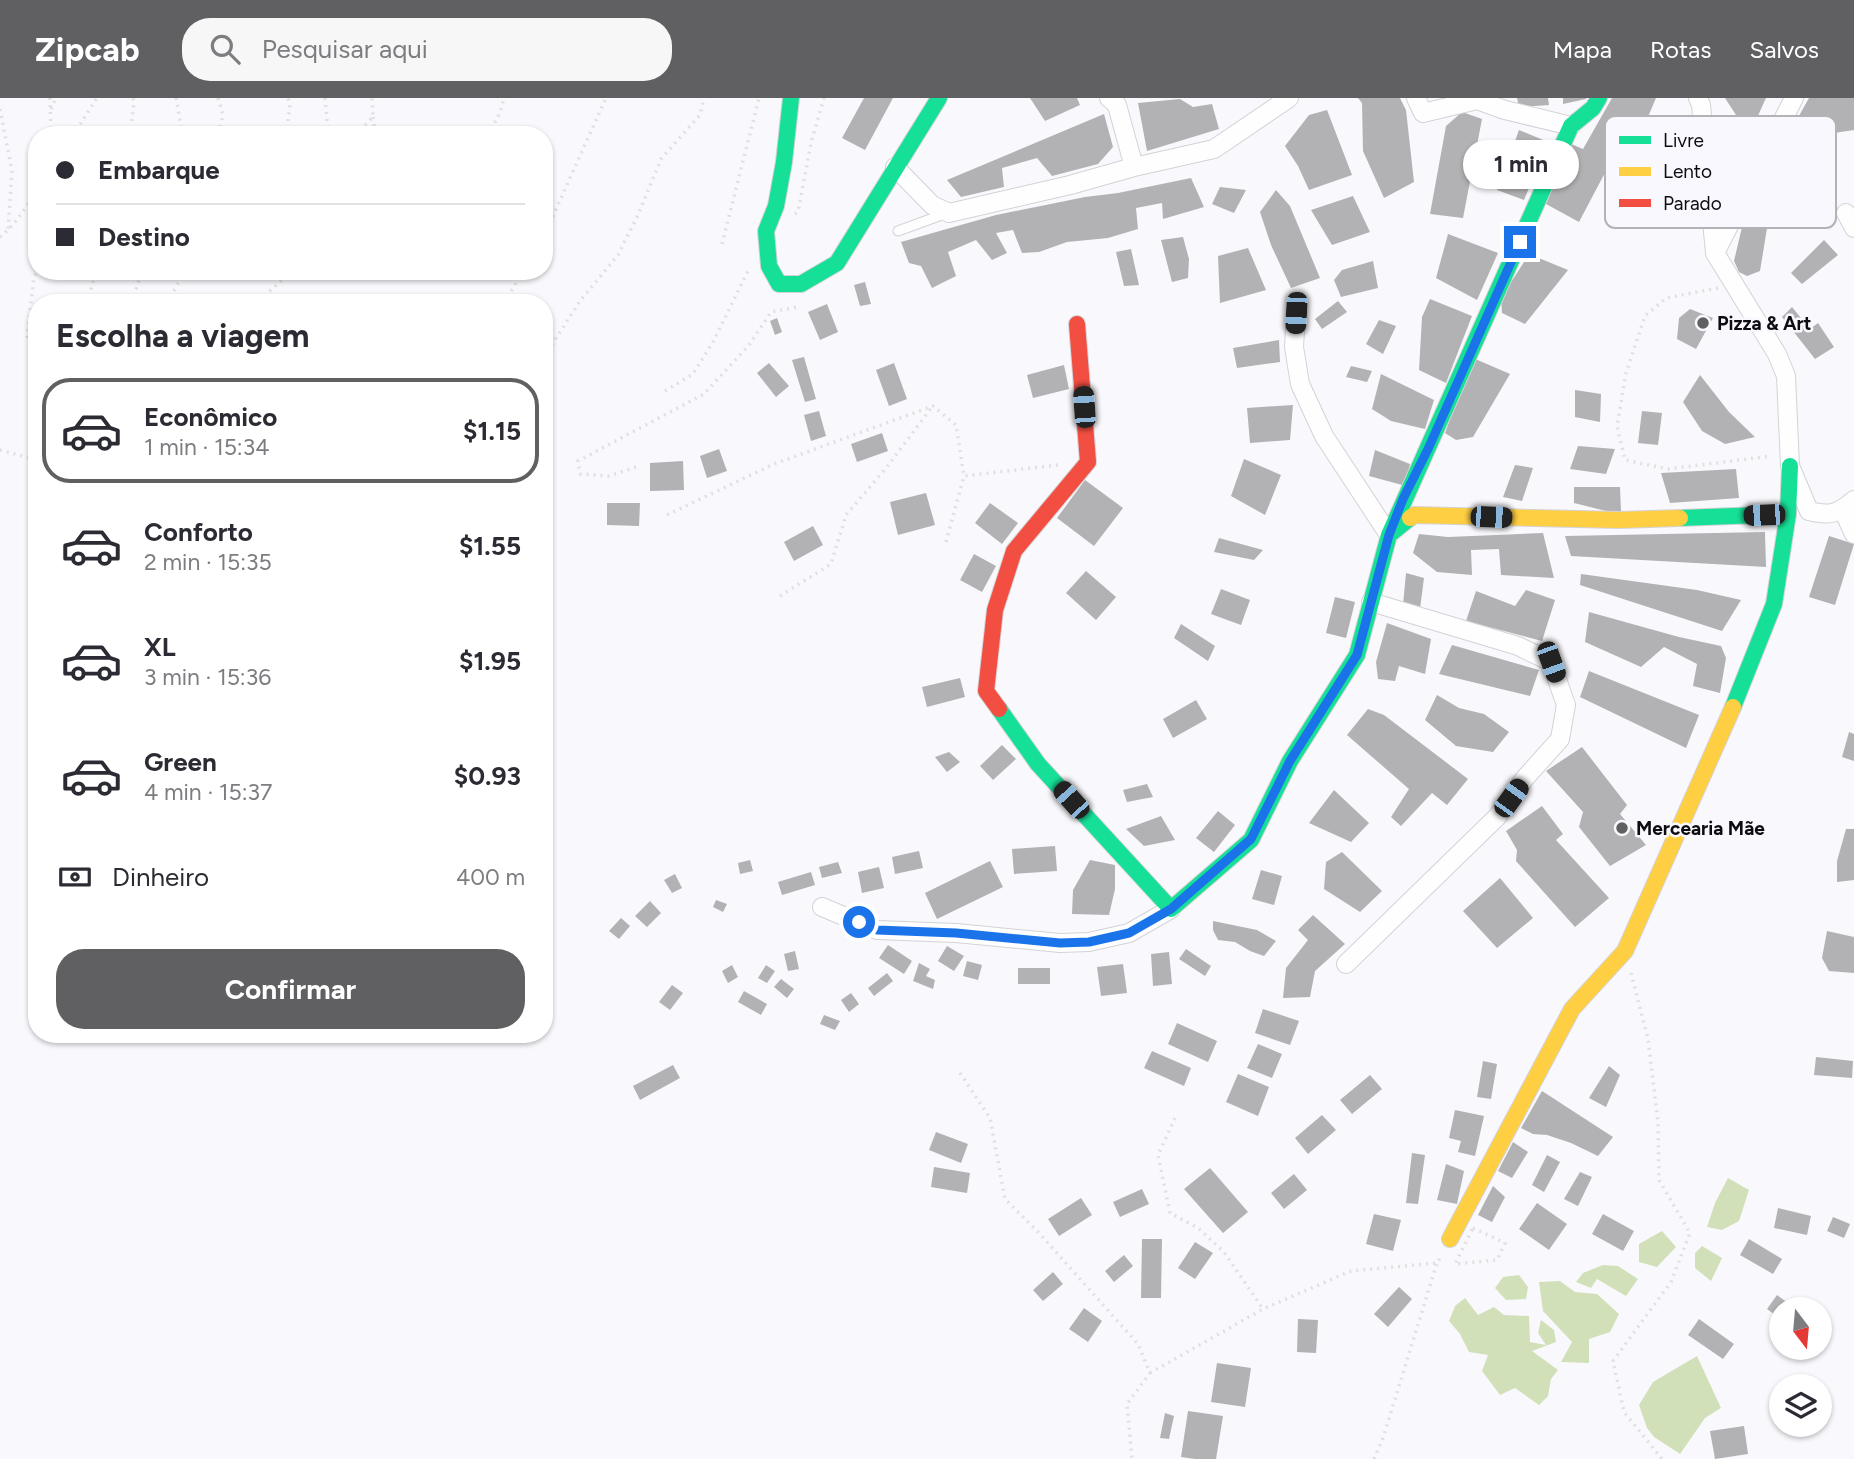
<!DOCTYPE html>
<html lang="pt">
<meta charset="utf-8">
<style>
:root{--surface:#fff;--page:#f7f7f7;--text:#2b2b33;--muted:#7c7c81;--line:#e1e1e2;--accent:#606063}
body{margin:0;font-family:Figtree,sans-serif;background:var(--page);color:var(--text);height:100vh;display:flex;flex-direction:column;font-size:26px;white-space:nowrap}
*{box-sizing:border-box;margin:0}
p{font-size:23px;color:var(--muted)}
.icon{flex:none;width:38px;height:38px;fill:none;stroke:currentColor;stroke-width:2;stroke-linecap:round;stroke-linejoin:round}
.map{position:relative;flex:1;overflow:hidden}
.side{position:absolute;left:28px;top:196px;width:525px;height:749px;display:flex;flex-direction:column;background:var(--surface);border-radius:28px;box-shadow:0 2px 5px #0004}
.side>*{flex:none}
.hud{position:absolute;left:28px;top:28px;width:525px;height:154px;border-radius:28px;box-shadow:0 2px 5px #0004;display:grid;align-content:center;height:154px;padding:0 28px;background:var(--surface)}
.needle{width:46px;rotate:164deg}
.tools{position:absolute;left:1769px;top:1199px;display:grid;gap:14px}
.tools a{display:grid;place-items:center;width:63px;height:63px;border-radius:50%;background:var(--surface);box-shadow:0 2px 5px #0004;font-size:35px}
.end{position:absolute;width:32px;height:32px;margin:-16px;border:9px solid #1a73e8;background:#fff;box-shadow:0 0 0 4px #fff}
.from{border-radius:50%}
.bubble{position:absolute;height:49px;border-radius:24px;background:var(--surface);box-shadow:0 2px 5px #0004;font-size:23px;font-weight:700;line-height:49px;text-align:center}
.car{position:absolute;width:21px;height:42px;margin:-21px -10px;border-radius:9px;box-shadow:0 0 5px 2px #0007;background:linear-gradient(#222 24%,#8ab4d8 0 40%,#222 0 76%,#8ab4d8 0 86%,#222 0)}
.hud b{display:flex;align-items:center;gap:24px;height:66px;font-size:26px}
.hud b+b{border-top:2px solid var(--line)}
.hud i{width:18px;height:18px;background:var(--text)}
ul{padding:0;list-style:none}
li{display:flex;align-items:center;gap:21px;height:105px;margin:0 14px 10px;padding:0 14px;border:4px solid transparent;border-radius:28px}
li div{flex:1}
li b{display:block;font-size:26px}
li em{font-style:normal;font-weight:700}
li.active{border-color:var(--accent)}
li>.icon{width:63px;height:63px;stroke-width:1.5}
h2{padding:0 28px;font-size:32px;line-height:84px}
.pay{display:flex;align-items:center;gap:18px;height:77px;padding:0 28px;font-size:26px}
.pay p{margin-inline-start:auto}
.button{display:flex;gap:14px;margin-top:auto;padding:14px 28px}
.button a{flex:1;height:80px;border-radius:28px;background:var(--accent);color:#fff;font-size:28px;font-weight:700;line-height:80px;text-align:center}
header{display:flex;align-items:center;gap:42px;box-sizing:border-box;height:98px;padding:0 35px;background:var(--accent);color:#fff}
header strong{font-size:33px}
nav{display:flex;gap:38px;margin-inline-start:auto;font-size:24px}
.search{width:490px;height:63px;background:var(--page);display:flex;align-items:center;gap:18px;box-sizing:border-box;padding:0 24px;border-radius:28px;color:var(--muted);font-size:26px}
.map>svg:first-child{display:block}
.forest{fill:#d1e0b8}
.building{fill:#b2b2b5}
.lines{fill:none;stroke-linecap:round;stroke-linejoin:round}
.lane-casing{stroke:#d3d3d6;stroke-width:11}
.street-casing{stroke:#d3d3d6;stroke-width:20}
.fast-casing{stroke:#d3d3d6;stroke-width:18}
.slow-casing{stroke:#d3d3d6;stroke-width:18}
.jam-casing{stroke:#d3d3d6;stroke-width:18}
.path{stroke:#e0e0e1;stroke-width:3.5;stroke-dasharray:2 5;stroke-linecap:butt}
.lane{stroke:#fefeff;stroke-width:9}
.street{stroke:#fefeff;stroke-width:18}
.fast{stroke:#16e098;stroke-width:16}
.slow{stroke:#ffcf43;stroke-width:16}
.jam{stroke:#f24e42;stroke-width:16}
.route{stroke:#1a73e8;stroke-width:9}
.poi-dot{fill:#606063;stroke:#f8f8fe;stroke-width:2.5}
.labels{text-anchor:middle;stroke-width:5;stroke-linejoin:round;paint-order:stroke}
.poi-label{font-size:19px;font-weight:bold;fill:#0d0d10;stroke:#f8f8fe;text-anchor:start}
.key{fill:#f8f8fe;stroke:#b2b2b7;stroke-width:2}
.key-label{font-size:19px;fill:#0d0d10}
</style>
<header>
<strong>Zipcab</strong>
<div class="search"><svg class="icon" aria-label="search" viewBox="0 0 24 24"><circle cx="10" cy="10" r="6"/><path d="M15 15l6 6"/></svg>Pesquisar aqui</div>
<nav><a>Mapa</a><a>Rotas</a><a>Salvos</a></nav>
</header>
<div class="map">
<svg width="1854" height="1361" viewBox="0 0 1854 1361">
<rect width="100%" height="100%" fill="#f9f9fd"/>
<path class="forest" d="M1728,1080L1749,1092L1739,1123L1722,1132L1707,1129L1715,1105Z
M1662,1133L1676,1149L1657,1169L1639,1164V1146Z
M1702,1148L1722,1160L1711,1183L1695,1170V1155Z
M1603,1167L1618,1168L1638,1181L1626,1198L1597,1181L1591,1190L1576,1184L1583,1175Z
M1519,1177L1528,1189L1526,1201L1506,1202L1495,1190L1503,1179Z
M1560,1183L1575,1194L1597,1196L1619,1216L1610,1234L1589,1241V1265L1561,1264L1572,1244L1543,1213L1539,1184Z
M1465,1200L1478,1217L1494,1209L1504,1217L1529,1218L1530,1244L1546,1247L1538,1235L1541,1222L1554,1232L1556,1244L1532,1253L1558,1272L1551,1281L1548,1298L1539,1307L1515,1290L1500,1297L1482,1273L1488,1257L1469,1254L1460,1236L1449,1223L1455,1208Z
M1697,1258L1721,1310L1705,1320L1680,1356L1654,1339L1647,1330L1639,1307L1653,1284Z"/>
<path class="building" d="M864,0H893L865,52L842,40Z
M1030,0H1077L1080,7L1045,23Z
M1358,0H1400L1406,12L1414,84L1384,100L1363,53L1362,5Z
M1517,0H1548L1549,7L1519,9Z
M1563,0H1586V1L1563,6Z
M1612,0H1656L1625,73L1608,69L1579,124L1546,106L1569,45L1583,51Z
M1725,0H1766L1727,86L1716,77L1736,17Z
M1809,0H1854V32L1834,35L1827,77L1786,110L1769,118L1760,173L1747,178L1739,174L1734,163L1742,129L1758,91Z
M1180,1L1193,9L1212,6L1219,31L1147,53L1138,5Z
M1327,12L1352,77L1309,92L1298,68L1285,48L1309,17Z
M1462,14L1482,21L1463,120L1430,116L1446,28Z
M1104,16L1113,49L1098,66L1052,78L1037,60L1002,70L1004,89L961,99L947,82Z
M1519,32L1548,44L1524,102L1497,92Z
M1191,80L1204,109L1163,121L1162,105L1136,110L1138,131L1108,140L1067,144L1039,154L1022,155L1013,132L996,135L1007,155L992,162L976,142L948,154L956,178L932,190L921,168L909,165L901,144L996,117L1085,99L1118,95Z
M1220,89L1246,92L1234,115L1212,106Z
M1276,92L1290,108L1320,180L1291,190L1271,147L1260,114Z
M1353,98L1370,134L1332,147L1311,112Z
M1448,136L1498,155L1477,202L1436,180Z
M1183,139L1189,161L1188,180L1172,184L1161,142Z
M1824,142L1838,157L1802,186L1791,175Z
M1248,150L1266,192L1220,205L1218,158Z
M1131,151L1139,187L1124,188L1116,154Z
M1529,156L1568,172L1525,226L1502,215L1501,200Z
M1373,163L1378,190L1341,199L1334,182L1342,172Z
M865,184L871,206L860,208L854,187Z
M1430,201L1472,218L1446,285L1419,272L1422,219Z
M1338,203L1347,214L1322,231L1315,221Z
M827,206L838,234L820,242L808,214Z
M1792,209L1810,231L1818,225L1834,249L1815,261L1782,219Z
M1690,211L1713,220L1696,251L1677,241L1679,220Z
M777,220L782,234L775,237L770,223Z
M1379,222L1396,228L1383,256L1366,246Z
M1279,242L1280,264L1237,270L1233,250Z
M804,259L816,301L805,304L792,262Z
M1473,260L1510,276L1473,339L1456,342L1445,335Z
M769,265L789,288L776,299L757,275Z
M894,265L907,301L889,308L876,272Z
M1064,267L1069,291L1033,300L1027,277Z
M1351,268L1372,273L1367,284L1346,279Z
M1381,276L1434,302L1425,331L1391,323L1372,311Z
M1700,277L1729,314L1755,339L1725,346L1702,333L1683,304Z
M1575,292L1601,296L1600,324L1575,319Z
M1293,307L1290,342L1250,345L1247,310Z
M819,313L826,338L811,343L804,317Z
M1642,313L1662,315L1658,347L1638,345Z
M882,335L888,353L857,364L851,346Z
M1578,348L1615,351L1606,376L1570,371Z
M719,351L727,373L707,380L700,358Z
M1375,352L1410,366L1406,388L1369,378Z
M1244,361L1281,377L1265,417L1231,398Z
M683,363L684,392L650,393V365Z
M1515,367L1533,370L1522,403L1503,399Z
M1736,371L1739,400L1670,405L1661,375Z
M1085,382L1123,410L1094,448L1057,420Z
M1574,389H1620L1621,413H1606L1574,405Z
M926,395L935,427L898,437L890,404Z
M607,405H640L639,428L607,427Z
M990,405L1018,425L1002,446L975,425Z
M813,428L823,447L794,463L784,444Z
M1765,434L1766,469L1571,458L1565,438Z
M1543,435L1554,480L1501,477L1499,451L1471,452L1472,477L1437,474L1413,455L1419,436L1448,439Z
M1829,438L1854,446L1835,507L1809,499Z
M1219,440L1263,452L1254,462L1214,454Z
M974,456L996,468L982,494L960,482Z
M1086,473L1116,499L1096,522L1066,495Z
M1406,475L1424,480L1420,511L1403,507Z
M1581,476L1697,492L1741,502L1722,533L1580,487Z
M1221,491L1250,502L1241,527L1211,516Z
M1526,492L1555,502L1542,543L1466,523L1476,493L1515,508Z
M1335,499L1355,504L1346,540L1326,535Z
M1589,514L1679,539L1721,548L1726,560L1720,595L1693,588L1697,566L1664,549L1641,569L1585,544Z
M1387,525L1431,541L1425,576L1399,568L1395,583L1378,581L1376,564Z
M1181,526L1215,548L1208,563L1174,540Z
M1452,547L1539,572L1530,598L1439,576Z
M1589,573L1699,617L1686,650L1580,599Z
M960,580L965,599L927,609L922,589Z
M1437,597L1459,610L1484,616L1509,634L1493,654L1456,648L1425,622Z
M1196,602L1207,621L1173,640L1163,621Z
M1368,611L1384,617L1468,681L1447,707L1432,695L1401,728L1391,719L1409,691L1347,637Z
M1849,634L1854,636V663L1842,659Z
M1002,647L1016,661L993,682L980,668Z
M1582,649L1627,707L1620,716L1646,747L1610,768L1579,729L1583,714L1546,673Z
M949,654L960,664L947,674L935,659Z
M1147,686L1153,699L1127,704L1123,692Z
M1334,692L1369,725L1351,744L1309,725Z
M1542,708L1563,736L1556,742L1609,800L1575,829L1516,763L1517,752L1506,733Z
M1218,713L1235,727L1214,754L1196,740Z
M1161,718L1175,742L1144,748L1126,731Z
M1846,731H1854V782L1837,784V763Z
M1055,748L1057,773L1014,776L1012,751Z
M919,753L923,770L895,776L892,759Z
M1342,754L1382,793L1360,814L1324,791L1326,764Z
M750,762L753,773L740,776L738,765Z
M1090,762L1115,767V791L1109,817L1072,816L1073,792Z
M990,763L1003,789L937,821L925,795Z
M838,764L842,775L822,780L819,769Z
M879,769L884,790L862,795L858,774Z
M1261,772L1282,778L1274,807L1252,801Z
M811,774L815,787L782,797L778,784Z
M675,776L682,790L672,795L664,782Z
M1500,780L1533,820L1497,850L1463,813Z
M716,802L727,806L723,814L713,809Z
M650,803L661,815L647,829L635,818Z
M1313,817L1345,846L1315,873L1310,899L1283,900L1286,870L1308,842L1298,832Z
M621,820L630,828L619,841L609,833Z
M1213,823L1257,832L1276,843L1264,858L1250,853L1235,844L1218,842L1213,832Z
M1827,833L1854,839V875L1829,873L1822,860Z
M888,847L912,863L904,876L879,860Z
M947,848L964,858L954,873L938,863Z
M1186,851L1211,868L1205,878L1179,861Z
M795,853L799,871L788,873L784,856Z
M1169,854L1172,886L1153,888L1151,856Z
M967,863L982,867L978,882L963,878Z
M919,865L930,871L926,878L935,882L933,891L913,883Z
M1123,866L1127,895L1101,898L1097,869Z
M732,867L738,879L728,885L722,873Z
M766,867L775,873L767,885L758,880Z
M1018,870H1050V886H1018Z
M887,875L893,883L874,898L868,890Z
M781,881L794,891L787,900L774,889Z
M672,887L683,895L670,912L659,904Z
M744,893L767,906L761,917L738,904Z
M851,895L859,906L849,914L841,902Z
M1263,911L1299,923L1290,947L1255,935Z
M824,917L840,923L835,932L820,926Z
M1177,925L1217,943L1208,964L1168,946Z
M1258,946L1282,956L1272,980L1247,970Z
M1152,953L1191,970L1184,988L1144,970Z
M1816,959L1853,963L1852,980L1814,977Z
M1483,963L1497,966L1491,1001L1477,999Z
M673,967L680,980L640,1002L633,988Z
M1609,968L1620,977L1606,1009L1589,1000Z
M1238,976L1269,989L1258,1018L1226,1004Z
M1370,977L1382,991L1352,1016L1340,1002Z
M1542,993L1613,1039L1598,1058L1571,1045L1547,1037L1533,1036L1521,1030Z
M1455,1012L1484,1018L1475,1058L1458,1054L1461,1043L1449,1040Z
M1322,1017L1336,1032L1308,1056L1295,1040Z
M936,1034L968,1046L961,1065L929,1052Z
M1513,1044L1528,1054L1512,1080L1498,1073Z
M1412,1055L1425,1057L1418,1106L1406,1105Z
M1547,1057L1560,1064L1544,1094L1532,1087Z
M1446,1066L1464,1073L1457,1106L1437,1102Z
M934,1069L970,1075L967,1095L931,1089Z
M1210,1070L1248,1114L1223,1135L1184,1091Z
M1580,1074L1592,1079L1578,1108L1564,1101Z
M1294,1076L1307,1092L1284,1111L1271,1095Z
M1493,1088L1505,1099L1492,1124L1478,1117Z
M1142,1091L1149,1106L1120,1119L1113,1104Z
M1081,1100L1092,1117L1059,1138L1048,1121Z
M1537,1105L1567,1126L1549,1152L1519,1131Z
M1778,1110L1811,1118L1807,1137L1774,1130Z
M1374,1116L1401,1122L1393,1153L1366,1146Z
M1603,1116L1634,1133L1623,1153L1592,1136Z
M1833,1119L1850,1126L1844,1140L1827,1133Z
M1142,1141H1162L1161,1200H1141Z
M1749,1141L1782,1161L1773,1176L1740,1157Z
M1195,1144L1213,1155L1195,1181L1178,1170Z
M1124,1157L1133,1168L1114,1184L1105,1173Z
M1053,1174L1063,1186L1043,1203L1033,1192Z
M1399,1189L1412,1201L1388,1229L1374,1216Z
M1777,1197L1796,1211H1782V1222L1767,1211Z
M1084,1210L1102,1223L1088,1244L1069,1231Z
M1298,1221L1318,1222L1316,1255L1297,1254Z
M1699,1221L1734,1246L1723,1261L1688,1237Z
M1217,1265L1251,1270L1245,1309L1211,1304Z
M1188,1313L1223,1318L1216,1361H1195L1181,1359Z
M1165,1315L1174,1318L1169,1341L1160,1340Z
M1744,1328L1748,1356L1715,1361L1710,1333Z"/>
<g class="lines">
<defs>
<path id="lane" d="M898,133L947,115"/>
<path id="street" d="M1109,0L1117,7L1134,69L1214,51L1289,0
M1416,0L1423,15L1477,2L1505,12L1571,28
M1698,0L1701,7L1715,155L1777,256L1786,278L1790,368L1809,413C1829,418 1838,416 1854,402
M895,69L932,107L949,115L1070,87L1134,69
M1846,115L1854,130
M1715,155L1794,0
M1296,215L1294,249L1300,286L1324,338L1389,437
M1843,412L1854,436
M822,809L877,832L956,835L1060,845L1089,844L1129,835L1171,811
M1346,866L1497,719L1525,680L1560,641L1566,607L1551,564L1518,548L1371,504"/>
<path id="fast" d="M791,0L784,64L776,108L766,133L769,168L779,186H801L837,165L939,0
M1680,420L1788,416
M1389,437L1571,28L1593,10L1599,0
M1733,609L1774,506L1788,416L1790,368
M999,611L1038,666L1171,811L1251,742L1290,663L1357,557L1389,437L1410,420"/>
<path id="slow" d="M1410,420L1414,417L1619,422L1680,420
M1450,1141L1572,911L1625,853L1733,609"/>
<path id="jam" d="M999,611L986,593L995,512L1014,453L1088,364L1077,226"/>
</defs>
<use href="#lane" class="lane-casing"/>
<use href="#street" class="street-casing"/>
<use href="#fast" class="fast-casing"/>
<use href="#slow" class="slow-casing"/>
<use href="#jam" class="jam-casing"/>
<path class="path" d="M50,0L51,37
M176,0L181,28L180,37
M218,0L223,17L218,37
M325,0L328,33L326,37
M0,11L12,73L8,133
M51,11L56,0
M373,19L375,37
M71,37L81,25L97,0
M80,37L81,25
M130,37L134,4L133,0
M286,37L290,7L288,0
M355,37L373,19L372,0
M488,37L500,15L504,0
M795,116L798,114L811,45L824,0
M544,138L606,0
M0,139C16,126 28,107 37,89
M722,146L759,0
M1718,190L1666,200L1645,218L1626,275L1617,328L1625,362L1668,371L1771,358
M87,205L96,173
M136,205L135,194L142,173
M167,205L185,173
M263,205L266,196L293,173
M504,205L523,173
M27,240L34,179L37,173
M544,259L580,203L618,157L638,117L661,61L700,17L704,0
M665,293L693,276L713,244L748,173
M0,352L37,362
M636,369L609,378L580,376L578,363L704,296L749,247L771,214L798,209
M667,417L774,366L933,308L956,327L964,378
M946,444L964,378L1058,367
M780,498L831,466L846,417L887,369L932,309
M1631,875L1648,941L1658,1024L1659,1082L1690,1135L1671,1184L1613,1263L1624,1314L1662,1361
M960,975L990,1020L1005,1101L1039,1135L1138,1246L1150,1275L1127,1306L1132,1361
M1175,1020L1158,1057L1170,1115L1198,1130L1224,1154L1263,1211
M1473,1130L1505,1145L1497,1162L1455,1166Z
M1150,1275L1263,1211L1351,1173L1437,1165L1441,1159
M1374,1361L1383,1340L1437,1165"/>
<use href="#lane" class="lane"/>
<use href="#street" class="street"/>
<use href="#fast" class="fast"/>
<use href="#slow" class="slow"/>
<use href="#jam" class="jam"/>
</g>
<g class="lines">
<path class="route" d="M859,824L877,832L956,835L1060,845L1089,844L1129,835L1171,811L1251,741L1290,663L1357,557L1389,437L1403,401L1428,351L1520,144"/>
</g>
<g class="poi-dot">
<circle cx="1703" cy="225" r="7"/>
<circle cx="1622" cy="730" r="7"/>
</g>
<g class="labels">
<g class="poi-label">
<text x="1717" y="232">Pizza &amp; Art</text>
<text x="1636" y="737">Mercearia Mãe</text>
</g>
</g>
<rect x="1605" y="18" width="231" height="112" rx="10" class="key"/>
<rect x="1619" y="38" width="32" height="8" fill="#16e098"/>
<rect x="1619" y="69" width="32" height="9" fill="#ffcf43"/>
<rect x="1619" y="101" width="32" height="8" fill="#f24e42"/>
<g class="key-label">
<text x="1663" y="49">Livre</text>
<text x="1663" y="80">Lento</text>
<text x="1663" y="112">Parado</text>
</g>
</svg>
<div class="tools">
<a><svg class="needle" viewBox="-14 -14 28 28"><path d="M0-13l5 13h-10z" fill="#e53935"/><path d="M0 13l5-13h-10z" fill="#7c7c81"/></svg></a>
<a><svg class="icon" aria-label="layers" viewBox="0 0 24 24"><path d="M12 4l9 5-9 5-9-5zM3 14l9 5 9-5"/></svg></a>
</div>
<i class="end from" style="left:859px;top:824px"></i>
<i class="end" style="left:1520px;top:144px"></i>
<div class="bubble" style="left:1463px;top:42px;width:116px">1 min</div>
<i class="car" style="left:1296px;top:215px;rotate:183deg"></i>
<i class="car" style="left:1084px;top:309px;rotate:356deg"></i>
<i class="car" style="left:1764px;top:417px;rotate:268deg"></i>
<i class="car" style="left:1491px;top:419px;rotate:92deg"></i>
<i class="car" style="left:1551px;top:564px;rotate:160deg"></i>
<i class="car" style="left:1511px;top:700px;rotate:36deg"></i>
<i class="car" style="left:1071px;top:702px;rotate:318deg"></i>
<div class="hud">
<b><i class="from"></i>Embarque</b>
<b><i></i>Destino</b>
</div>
<section class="side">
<h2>Escolha a viagem</h2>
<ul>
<li class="active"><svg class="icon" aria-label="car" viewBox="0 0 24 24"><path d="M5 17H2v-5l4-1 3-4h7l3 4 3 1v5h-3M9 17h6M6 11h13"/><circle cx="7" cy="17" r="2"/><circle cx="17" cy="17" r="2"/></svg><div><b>Econômico</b><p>1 min · 15:34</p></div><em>$1.15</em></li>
<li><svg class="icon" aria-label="car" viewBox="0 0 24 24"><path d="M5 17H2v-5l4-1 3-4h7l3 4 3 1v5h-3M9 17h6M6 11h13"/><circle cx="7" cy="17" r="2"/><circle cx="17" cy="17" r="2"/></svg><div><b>Conforto</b><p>2 min · 15:35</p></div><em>$1.55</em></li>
<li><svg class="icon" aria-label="car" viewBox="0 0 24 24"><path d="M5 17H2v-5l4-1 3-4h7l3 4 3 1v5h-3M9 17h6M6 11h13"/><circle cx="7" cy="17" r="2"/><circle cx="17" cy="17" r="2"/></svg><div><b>XL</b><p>3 min · 15:36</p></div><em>$1.95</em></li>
<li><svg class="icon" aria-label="car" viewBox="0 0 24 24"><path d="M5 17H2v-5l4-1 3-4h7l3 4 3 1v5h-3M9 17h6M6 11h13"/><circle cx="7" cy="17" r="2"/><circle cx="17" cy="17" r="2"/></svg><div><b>Green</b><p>4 min · 15:37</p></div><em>$0.93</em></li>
</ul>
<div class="pay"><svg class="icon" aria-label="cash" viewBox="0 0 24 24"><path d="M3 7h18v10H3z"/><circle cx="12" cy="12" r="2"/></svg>Dinheiro<p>400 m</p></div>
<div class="button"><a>Confirmar</a></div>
</section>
</div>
